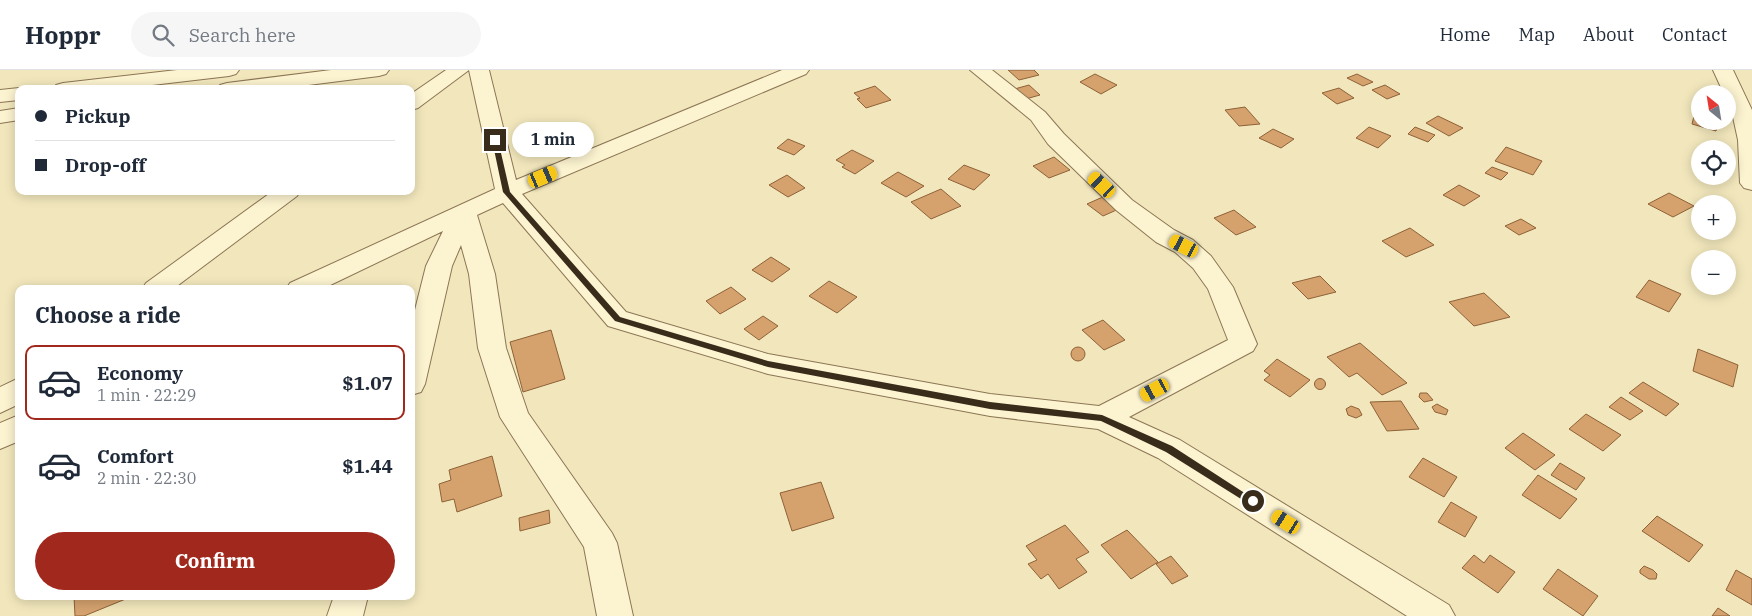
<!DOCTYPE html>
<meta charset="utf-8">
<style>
:root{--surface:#fff;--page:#f6f6f7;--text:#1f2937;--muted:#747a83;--line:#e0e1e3;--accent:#a1281d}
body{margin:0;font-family:"IBM Plex Serif",serif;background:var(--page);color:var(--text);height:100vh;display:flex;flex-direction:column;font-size:19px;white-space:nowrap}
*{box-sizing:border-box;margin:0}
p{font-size:16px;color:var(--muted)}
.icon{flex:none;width:28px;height:28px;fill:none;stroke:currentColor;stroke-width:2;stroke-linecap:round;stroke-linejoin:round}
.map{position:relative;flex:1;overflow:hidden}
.panel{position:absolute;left:15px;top:215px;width:400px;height:315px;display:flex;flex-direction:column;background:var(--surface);border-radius:10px;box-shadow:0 2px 12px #0003}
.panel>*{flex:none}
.top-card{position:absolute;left:15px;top:15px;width:400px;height:110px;border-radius:10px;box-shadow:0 2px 12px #0003;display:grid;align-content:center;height:110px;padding:0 20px;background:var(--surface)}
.needle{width:32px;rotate:330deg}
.tools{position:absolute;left:1691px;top:15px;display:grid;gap:10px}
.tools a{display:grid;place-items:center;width:45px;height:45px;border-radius:50%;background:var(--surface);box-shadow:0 2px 12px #0003;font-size:25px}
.end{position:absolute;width:22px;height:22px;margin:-11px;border:6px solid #392c1a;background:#fff;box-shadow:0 0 0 2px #fff}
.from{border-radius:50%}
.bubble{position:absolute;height:35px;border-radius:18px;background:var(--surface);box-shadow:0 2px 12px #0003;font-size:16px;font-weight:800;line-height:35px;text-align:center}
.car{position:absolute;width:15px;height:30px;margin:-15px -8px;border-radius:6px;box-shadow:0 0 4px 1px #0007;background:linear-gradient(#f5c518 24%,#345 0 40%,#f5c518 0 76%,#345 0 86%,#f5c518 0)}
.top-card b{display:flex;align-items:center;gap:18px;height:48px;font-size:19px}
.top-card b+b{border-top:1px solid var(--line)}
.top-card i{width:12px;height:12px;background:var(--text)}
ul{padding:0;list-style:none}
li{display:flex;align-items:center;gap:15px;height:75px;margin:0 10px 8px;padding:0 10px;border:2px solid transparent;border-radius:10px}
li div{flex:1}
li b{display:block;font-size:19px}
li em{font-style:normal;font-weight:800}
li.active{border-color:var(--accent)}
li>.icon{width:45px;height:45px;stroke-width:1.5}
h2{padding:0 20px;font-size:22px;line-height:60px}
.cta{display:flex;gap:10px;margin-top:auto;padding:10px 20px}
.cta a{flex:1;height:58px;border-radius:30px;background:var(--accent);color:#fff;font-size:20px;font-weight:800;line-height:58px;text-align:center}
header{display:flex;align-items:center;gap:30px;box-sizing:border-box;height:70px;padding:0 25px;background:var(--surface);border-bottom:1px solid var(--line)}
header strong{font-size:24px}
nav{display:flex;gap:28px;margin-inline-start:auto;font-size:18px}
.search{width:350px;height:45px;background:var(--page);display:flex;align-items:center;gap:12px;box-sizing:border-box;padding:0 18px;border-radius:28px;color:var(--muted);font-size:19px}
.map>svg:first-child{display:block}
.building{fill:#d5a26e;stroke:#8e6137}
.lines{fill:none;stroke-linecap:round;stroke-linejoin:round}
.street-casing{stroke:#8c7654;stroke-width:2}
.street{fill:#fcf3d0;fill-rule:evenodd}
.route{fill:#392c1a}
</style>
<header>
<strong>Hoppr</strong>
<div class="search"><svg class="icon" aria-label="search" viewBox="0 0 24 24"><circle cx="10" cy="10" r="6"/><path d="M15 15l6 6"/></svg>Search here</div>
<nav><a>Home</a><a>Map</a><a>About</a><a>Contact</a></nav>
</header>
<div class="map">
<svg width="1752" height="546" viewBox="0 0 1752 546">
<rect width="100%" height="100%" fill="#f2e7bc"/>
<path class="building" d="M1008,0H1034L1039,5L1019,10Z
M1095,4L1117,15L1101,24L1080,12Z
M1357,4L1373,12L1363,16L1347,8Z
M1029,15L1040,25L1022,30L1011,20Z
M1385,15L1400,24L1387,29L1372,20Z
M875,16L891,30L866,38L857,29L860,28L854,23Z
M1339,18L1354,28L1337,34L1322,23Z
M1245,37L1260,54L1239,56L1225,40Z
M1696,38L1700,39V51H1719L1716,61L1692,54Z
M1438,46L1463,58L1449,66L1426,53Z
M1369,57L1391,66L1378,78L1356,68Z
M1415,57L1435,65L1428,72L1408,64Z
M1273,59L1294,69L1281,78L1259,68Z
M788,69L805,76L794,85L777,78Z
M1506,77L1542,91L1533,105L1495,91Z
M852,80L874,91L855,104L842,97L845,95L836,90Z
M1054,87L1070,100L1049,108L1033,96Z
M964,95L990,105L974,120L948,109Z
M1492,97L1508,103L1501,110L1485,103Z
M898,102L924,116L906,127L881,113Z
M787,105L805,118L788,127L769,115Z
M1459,115L1480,126L1464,136L1443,125Z
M941,119L961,136L931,149L911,132Z
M1669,123L1694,136L1673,147L1648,134Z
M1105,126L1121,138L1103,146L1087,134Z
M1234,140L1256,157L1236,165L1214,148Z
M1521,149L1536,158L1519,165L1505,156Z
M1410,158L1434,175L1406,187L1382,171Z
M771,187L790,199L772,212L752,200Z
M1320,206L1336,222L1308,229L1292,213Z
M1649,210L1681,224L1669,242L1636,227Z
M829,211L857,227L837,243L809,226Z
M731,217L746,229L720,244L706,231Z
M1484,223L1510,247L1474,256L1449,232Z
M763,246L778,256L759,270L744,259Z
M1103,250L1125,270L1104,280L1082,260Z
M551,260L565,309L523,322L510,272Z
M1360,273L1407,313L1382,325L1357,303L1349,307L1327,287Z
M1071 284a7 7 0 1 1 14 0a7 7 0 1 1-14 0Z
M1698,279L1738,295L1733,317L1693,301Z
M1277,289L1310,310L1290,327L1264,310L1270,305L1264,301Z
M1314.5 314a5.5 5.5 0 1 1 11 0a5.5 5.5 0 1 1-11 0Z
M1643,312L1679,334L1666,346L1629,323Z
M1420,323H1427L1433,330L1424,332L1419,327Z
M1621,327L1643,341L1630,350L1609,337Z
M1401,331L1419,359L1387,361L1370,332Z
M1437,334L1448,340L1446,345L1435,342L1432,337Z
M1351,336L1359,339L1362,345L1356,348L1348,345L1346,339Z
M1586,344L1621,365L1603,381L1569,359Z
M1523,363L1555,385L1535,400L1505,378Z
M492,386L502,426L457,442L454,429L442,432L439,414L451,410L449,400Z
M1423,388L1457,407L1444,427L1409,407Z
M1560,393L1585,408L1576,420L1551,405Z
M1538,405L1577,429L1560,449L1522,425Z
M821,412L834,448L792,461L780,423Z
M1451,432L1477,447L1465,467L1438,452Z
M549,440L550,453L520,461L519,448Z
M1657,446L1703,475L1689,492L1642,461Z
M1065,455L1089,482L1076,489L1087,502L1059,519L1048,504L1041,509L1028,494L1037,490L1026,476Z
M1127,460L1158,492L1131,509L1101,475Z
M1474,485L1484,493L1490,485L1515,502L1498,523L1462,498Z
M1171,486L1188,506L1172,514L1156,494Z
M1644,496L1653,500L1657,504L1656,509H1649L1640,503V500Z
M1558,499L1598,526L1583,546L1543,519Z
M1736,500L1752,509V535L1726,520Z
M74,526H133L84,546H75Z
M1718,538L1730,546H1712Z"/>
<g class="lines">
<defs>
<path id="street" d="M177,0H239L236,4L229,6L118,19H53L56,15L63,13Z
M331,0H389L386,4L379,6L277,19H217L220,15L227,13Z
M446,0H469L418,38L411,40V24Z
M469,0H489L516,110L782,0H809L806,4L522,124L626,242L768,284L990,324L1099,336L1228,270L1208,219L1193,198L1175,182L1156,172L1116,140L1048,74L1031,50L970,0H992L1045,42L1064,64L1132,130L1174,160L1193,170L1211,186L1233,217L1257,274L1253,281L1129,347L1180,370L1449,535L1455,546H1407L1158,388L1098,359L990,346L768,304L608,256L503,133L477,145L495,204L506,278L528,343L612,463L617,473L633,546H597L584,477L500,347L478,278L469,204L461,175L452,196L425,314L421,322L411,325V256L426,196L443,161L322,219H286L290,213L495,119Z
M1713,0H1733L1752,40V120L1744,118L1740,113L1738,70L1728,24H1724Z
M19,18L23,19H19V30L0,32V20Z
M19,38V50L0,53V41Z
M273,121H300L297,126L173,219H142L146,213Z
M19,308V334L0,343V317Z
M19,345V371L0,379V353Z
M334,526H368L363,546H327Z"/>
</defs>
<use href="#street" class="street-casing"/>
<use href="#street" class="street"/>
</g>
<path class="route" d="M495,68L498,70L510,122L620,247L768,291L990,332L1102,345L1172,376L1257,431L1256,434H1249L1166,382L1101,351L990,339L768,297L615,251L503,122L492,70Z"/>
</svg>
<div class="tools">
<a><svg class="needle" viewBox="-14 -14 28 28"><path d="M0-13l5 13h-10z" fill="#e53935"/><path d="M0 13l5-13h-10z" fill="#747a83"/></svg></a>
<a><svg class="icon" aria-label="locate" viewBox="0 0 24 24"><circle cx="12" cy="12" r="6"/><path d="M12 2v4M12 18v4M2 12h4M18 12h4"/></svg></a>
<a>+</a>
<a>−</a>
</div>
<i class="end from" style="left:1253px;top:431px"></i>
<i class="end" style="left:495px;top:70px"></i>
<div class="bubble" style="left:512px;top:52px;width:82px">1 min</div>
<i class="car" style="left:543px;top:107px;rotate:67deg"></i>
<i class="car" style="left:1102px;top:115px;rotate:312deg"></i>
<i class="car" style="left:1184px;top:176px;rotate:297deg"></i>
<i class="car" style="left:1155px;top:320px;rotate:242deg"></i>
<i class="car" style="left:1286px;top:452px;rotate:302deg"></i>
<div class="top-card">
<b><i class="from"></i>Pickup</b>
<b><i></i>Drop-off</b>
</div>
<section class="panel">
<h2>Choose a ride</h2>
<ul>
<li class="active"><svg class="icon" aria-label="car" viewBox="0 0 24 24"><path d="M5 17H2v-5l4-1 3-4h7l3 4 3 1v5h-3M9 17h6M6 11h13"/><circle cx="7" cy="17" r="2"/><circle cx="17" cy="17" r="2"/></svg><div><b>Economy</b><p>1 min · 22:29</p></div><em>$1.07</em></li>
<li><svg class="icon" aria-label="car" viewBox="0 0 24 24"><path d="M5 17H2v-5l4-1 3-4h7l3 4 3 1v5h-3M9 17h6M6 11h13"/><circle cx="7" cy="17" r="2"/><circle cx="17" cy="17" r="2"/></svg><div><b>Comfort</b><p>2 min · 22:30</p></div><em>$1.44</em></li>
</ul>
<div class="cta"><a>Confirm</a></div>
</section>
</div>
